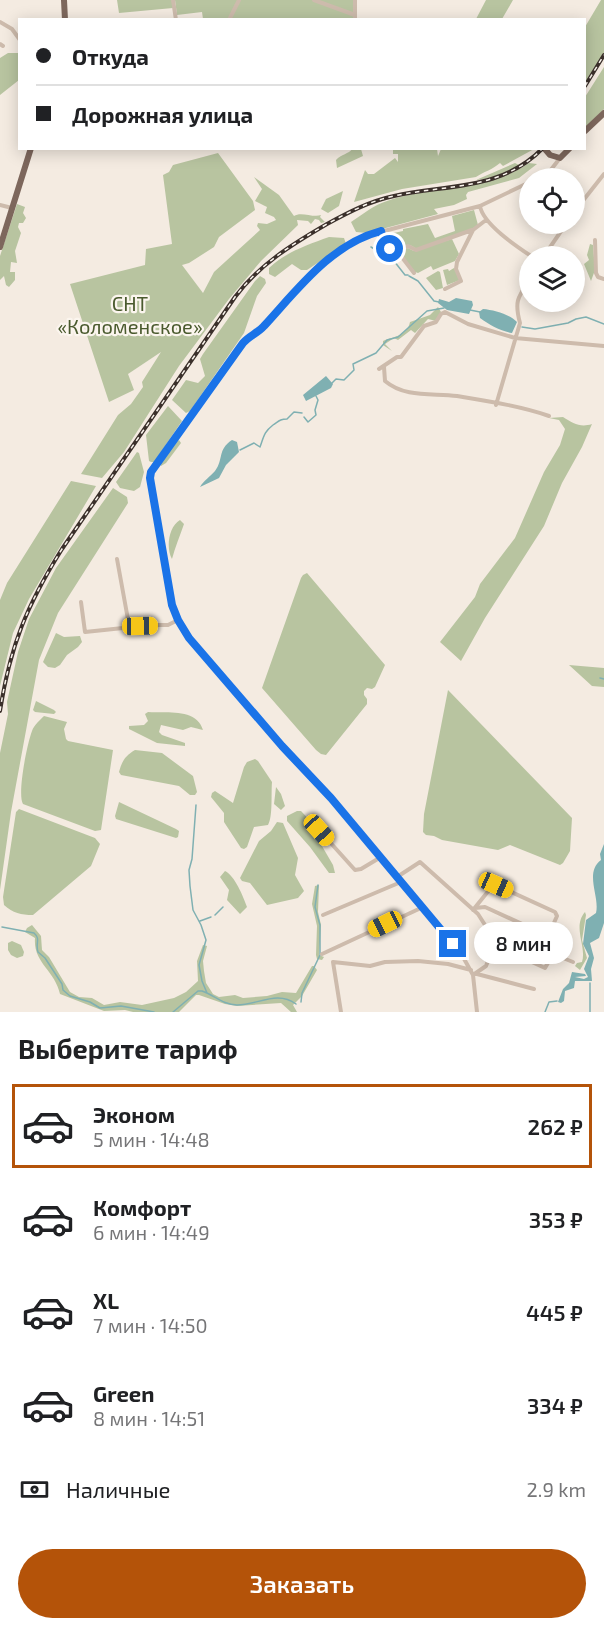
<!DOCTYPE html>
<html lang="ru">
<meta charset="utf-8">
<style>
:root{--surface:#fff;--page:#f2f2f2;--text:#202124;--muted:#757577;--line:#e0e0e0;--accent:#b45309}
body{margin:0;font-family:"Exo 2",sans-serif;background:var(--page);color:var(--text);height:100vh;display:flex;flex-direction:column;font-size:22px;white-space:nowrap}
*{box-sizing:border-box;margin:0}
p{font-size:20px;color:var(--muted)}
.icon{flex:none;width:33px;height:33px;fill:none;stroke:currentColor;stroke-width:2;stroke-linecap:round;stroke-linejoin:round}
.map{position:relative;height:1012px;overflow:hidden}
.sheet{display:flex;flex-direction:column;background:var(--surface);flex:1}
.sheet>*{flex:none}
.banner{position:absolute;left:18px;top:18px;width:568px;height:132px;border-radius:0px;box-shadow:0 3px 15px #0003;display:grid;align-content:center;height:132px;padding:0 18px;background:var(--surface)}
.fabs{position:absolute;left:519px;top:168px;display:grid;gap:12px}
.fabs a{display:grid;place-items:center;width:66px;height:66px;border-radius:50%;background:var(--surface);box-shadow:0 3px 15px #0003;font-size:30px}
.end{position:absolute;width:27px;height:27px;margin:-14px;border:8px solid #1a73e8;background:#fff;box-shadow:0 0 0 3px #fff}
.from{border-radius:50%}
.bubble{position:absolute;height:42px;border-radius:21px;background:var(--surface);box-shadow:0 3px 15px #0003;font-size:20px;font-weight:600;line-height:42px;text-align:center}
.car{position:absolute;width:18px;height:36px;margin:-18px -9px;border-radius:8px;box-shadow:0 0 4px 2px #0007;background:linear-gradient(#f5c518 24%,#345 0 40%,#f5c518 0 76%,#345 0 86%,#f5c518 0)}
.banner b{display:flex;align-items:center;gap:21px;height:57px;font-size:22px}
.banner b+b{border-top:2px solid var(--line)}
.banner i{width:15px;height:15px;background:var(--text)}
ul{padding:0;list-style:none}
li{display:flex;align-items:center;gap:18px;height:84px;margin:0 12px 9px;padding:0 6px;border:3px solid transparent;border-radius:0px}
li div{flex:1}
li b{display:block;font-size:22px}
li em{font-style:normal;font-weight:600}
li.current{border-color:var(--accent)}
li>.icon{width:54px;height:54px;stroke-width:1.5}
h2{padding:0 18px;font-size:27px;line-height:72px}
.pay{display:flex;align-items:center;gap:15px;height:66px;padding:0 18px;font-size:22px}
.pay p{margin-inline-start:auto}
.action{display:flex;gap:12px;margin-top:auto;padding:12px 18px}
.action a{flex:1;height:69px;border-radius:36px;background:var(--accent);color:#fff;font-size:24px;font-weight:600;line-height:69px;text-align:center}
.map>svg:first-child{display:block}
.green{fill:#b8c4a0}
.water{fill:#7fb0b2}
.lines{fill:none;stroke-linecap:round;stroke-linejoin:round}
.stream{stroke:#7fb0b2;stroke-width:1.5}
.minor{stroke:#cdbbac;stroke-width:4}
.major{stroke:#7d675c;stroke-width:6}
.rail-casing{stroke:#3b302b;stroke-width:4}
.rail{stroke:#fbf5ee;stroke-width:1.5;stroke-dasharray:4.5;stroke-linecap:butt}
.route{stroke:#1a73e8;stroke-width:8}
.labels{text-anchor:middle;stroke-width:4.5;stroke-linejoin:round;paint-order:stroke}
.park-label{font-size:20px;fill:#4a5a2e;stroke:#fbf5ee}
</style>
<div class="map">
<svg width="604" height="1012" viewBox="0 0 604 1012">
<rect width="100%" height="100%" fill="#f4ebe1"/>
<path class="green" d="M117,0H172L173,8L119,13Z
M175,0H355V19H203L202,12L177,15Z
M486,0H513L502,19H476Z
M601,0H604V53L585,84V27Z
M8,53H19V80L0,95V58Z
M604,67V109L585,128V97Z
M352,149H361L363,156L337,168L336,160C341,154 349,154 352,149Z
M469,149H534L503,166L500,163C492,170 485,171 476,177L402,189L354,202L365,170L368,174H374L395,158L398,162V154H393V149H437L438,156L441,149L463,150Z
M218,153L253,201L255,210L219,237L214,247L189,263L182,265L203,293L214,272L260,230L257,226L258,223L267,224L276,220L274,217L265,213L267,207L255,201L262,189L254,177L279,195L294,216C301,211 313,218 321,215L320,217L325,222L321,223L319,220L315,219L311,224L308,221L297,220L298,225L261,261L229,299L179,366L124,452L102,478L81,474L118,415L131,404L143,387L142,382L161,352L128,374L134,390L109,402L70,284L145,265L146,249L172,244L163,175L169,172L173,165Z
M515,163L519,165C507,175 491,178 476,180Z
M529,163L537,164L519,178L468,192L466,195L467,199L454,205L434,209L438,214L367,233L356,232L351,222C363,214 374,205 387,201C434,185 487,192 529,163Z
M343,191L339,206L328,213L321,209L326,199Z
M17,204L25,207L23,213L26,218L23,223H19L18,227L21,233L15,251L17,263L11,262L10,272H15V280L9,287L6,285L4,276L0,280V256Z
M474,210L478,225L472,229L417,249L410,245L395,251L386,243L384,235L403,231V229L428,224L435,238L455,231L452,216Z
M329,237L344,238L346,244L307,270H301L292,264L275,277L269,274V268C286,252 307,245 329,237Z
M452,239L459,254L455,261L433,270L431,266L418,273L415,272L398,252L408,248L414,251Z
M590,244L593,245L595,270L591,281L584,264L589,260L587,255Z
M454,268L460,280L447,285L443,270L448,269L449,271Z
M438,271L440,272L443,288L436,290L426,278Z
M260,276L265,279L266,283L257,296L244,333L190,411L186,413L172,400L186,380L198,383L205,376L200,359L203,354L255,281Z
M438,307L441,312L436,321L428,319L415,333L411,330L398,340L394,338L385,344L392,351L383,345V341C395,336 407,336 410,322L430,315Z
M168,406L182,421L154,462H151L149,461L146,435Z
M563,417C573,423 580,428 592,424L582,447L562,483L544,526L485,618L461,661L440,642L475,597L480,584L515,538L544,472L560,445L565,429L559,420L549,418Z
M179,440L181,443L166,463L161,466L160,464L176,442Z
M137,452L139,453L144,472L140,487L134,491L120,488L116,482Z
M71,481L96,486L29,599L13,633L0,686V600L7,583Z
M113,488L127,497L128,503L58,613L39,660L11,812L0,890V753L8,714L7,702L18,652L29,619L56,568Z
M180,520L184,524C180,536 175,547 172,559C166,549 168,527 180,520Z
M307,573L385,665L375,687L372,689L367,688L364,691V695L367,699V704L326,755L321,754L316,750L262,688L301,578L303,575Z
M56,633L64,637L80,636L82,642L78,647L67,655L60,665L55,668L48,667L43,662Z
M569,665L604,668V687L592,686Z
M448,690L572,818L570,851L563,863L560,865L510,845L498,850L442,840L434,836L426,835L423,832L424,814Z
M36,701L54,710L56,712L54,714L35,712L33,710Z
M148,712C166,713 197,708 203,730L191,727L183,730L161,725L159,732L162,735L185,743V746L157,743L129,729V726L144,725L148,721L145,714Z
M44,716L67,722L64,729L66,739L68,741L113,750L101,830L95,831L23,804C17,794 27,744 32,731C34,725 40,720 44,716Z
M135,750L162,753L193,776L197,792L195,795H190L179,786L121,775L119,772C122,761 125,756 135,750Z
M255,759L258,761L272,782C271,793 273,817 268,825L254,827L247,847L244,849L241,848L224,822V813L211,797L212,793L215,791L233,803L244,767L247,762Z
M276,787L281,794L285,806L281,810L274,804Z
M119,802L176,829L179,831L178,837L176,838L116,819L115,816Z
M19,809L95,838L100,844L91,866L33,915C21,915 13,913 4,905L3,897L16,812Z
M297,811H301L317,828L315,834L333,865L335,873H329L310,847L287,821V816Z
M277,822L283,823L298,858L295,875L304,891L298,898L267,905L250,883L242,881L240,878L259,841L271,831Z
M225,871C235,876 243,896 247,907L240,914L227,900L229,890L220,877Z
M319,885L318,912L321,925L319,955L324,957L322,960L317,959L316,955L317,926L312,904L315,886Z
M585,912L586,915L582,940L587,958L580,970L575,966L577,963L582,962C587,946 572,927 585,912Z
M32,925L41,936L42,950L49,957L70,992L79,997L92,998L104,1005L120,1002L142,1005L174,998L186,992L198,981L197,961L203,945L207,946L203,961L204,971L206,983L213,994L219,997L235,995L243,998L267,996L282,992L296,993L312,966H314L317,970L302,996L293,1005L297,1012H291L281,1003L237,1006L225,1004L199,995H196L179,1012H133L125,1010L104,1011L60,994C55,970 33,963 35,938L25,932L27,928Z
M12,941L21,945L24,952L23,956L17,958L11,955L8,950V943Z"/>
<path class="water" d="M456,298L472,301L473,305L469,314L447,310L438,303L439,299L449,302Z
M483,309C494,310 509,314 517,322L512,333C500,331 490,325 480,318L479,312Z
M326,376L333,384L331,388L306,401L303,395Z
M232,440L237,442L239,452L226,465L219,478L200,487C204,480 210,477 215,471C224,459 217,450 232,440Z
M604,844V923L599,938L590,943L594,958L591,969L592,981H575L574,988L565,991L564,1001L561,1003L558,1002L563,989L569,983L572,972L585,974L586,976L575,977L584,979L588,977L584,969L589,956L583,944L586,920L596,913C600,896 584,873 601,860L600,854Z"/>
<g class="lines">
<path class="stream" d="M371,247L394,261L405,275H408
M409,276L418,281L434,301L439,302
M470,310L480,312
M522,327L535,329L568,323L576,319L586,317L604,324
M332,383L336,379L344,380L354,370L353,364L376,353L387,340L398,337L427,311L444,308
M304,417L308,422L316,415L315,410L318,400L316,396
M240,450L254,443L260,447C264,436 264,432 273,425C279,421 280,419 287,419L294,412L302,413
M600,678L604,679
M196,805L192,859L189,870L190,886L193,910L201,925L206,940L199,965L202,981L207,993
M215,915L223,907
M200,921L211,917
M2,927L34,933C41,939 35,943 38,952L45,958L62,984L63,990L70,996L90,1002L100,1008L121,1006L154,1012
M301,1002L302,993L320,955V925L315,907L318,885
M173,1012L198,991H202C214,995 223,1005 237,1005C258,1005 277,990 296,1004
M545,1012L549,1002L557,1001
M590,1012V983"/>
<path class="minor" d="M173,0L176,20
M314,0L355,15
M355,0V20
M229,20L239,0
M0,22L12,29L20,40
M0,44L3,46
M536,178L550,171L560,158
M0,205L12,208
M480,206C483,224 516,246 531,256
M574,212L604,174
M381,231L384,243L401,256L414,273
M595,240L596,273L598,277L604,279
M396,252L408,246L416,250L472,230
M544,256L566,224
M445,289L461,281L456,269L457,262L473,230L486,220
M384,367L385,381C405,398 432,393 457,396C487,401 520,406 549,416
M379,369L397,357H401L424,326L436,322L441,314L445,312L468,324L515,338L604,346
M496,405L520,323C514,301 518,297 530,279
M117,559L129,625H168L178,620
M81,602L85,632L123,628L129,625
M319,830L355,870L361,869L381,857
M397,877L420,862L478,914L485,925L493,948L486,966L473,975
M473,910L494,884L555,912L557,916L550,932L544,934L485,907L475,908
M323,915L401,882
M493,944L545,968L553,954L573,962
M322,954L421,908
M477,974L534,989
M341,1012L333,962L370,966L385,962L418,961L448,964L471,970
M477,1012L473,975L463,957L331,797L282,746L191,641L178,620L173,605L150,475L246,340L258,332L313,271L361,237L480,206L530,182"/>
<path class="major" d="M64,0L65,20
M585,131L604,113
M544,148L550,155L560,158L570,148
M0,247L31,148"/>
<defs>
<path id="rail" d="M585,86L604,55
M0,711C10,646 27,605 62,549L235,297C260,264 291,245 327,224C349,212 370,201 394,196C448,184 501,191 543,148"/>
</defs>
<use href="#rail" class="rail-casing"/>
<use href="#rail" class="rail"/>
</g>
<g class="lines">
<path class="route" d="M390,249L384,243L381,231C331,244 298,289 264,326C258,333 249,336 243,343L151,472L150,478L172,605L178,620L189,638L282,746L331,798L453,944"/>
</g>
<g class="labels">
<g class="park-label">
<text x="130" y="311">СНТ<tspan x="130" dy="23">«Коломенское»</tspan></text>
</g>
</g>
</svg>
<div class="fabs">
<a><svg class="icon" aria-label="locate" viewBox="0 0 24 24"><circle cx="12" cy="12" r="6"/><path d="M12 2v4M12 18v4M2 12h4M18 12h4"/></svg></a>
<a><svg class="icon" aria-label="layers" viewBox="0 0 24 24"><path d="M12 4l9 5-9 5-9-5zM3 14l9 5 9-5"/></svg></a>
</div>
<i class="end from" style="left:390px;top:249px"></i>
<i class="end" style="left:453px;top:944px"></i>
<div class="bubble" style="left:474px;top:922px;width:99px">8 мин</div>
<i class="car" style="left:140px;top:626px;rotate:89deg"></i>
<i class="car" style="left:319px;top:830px;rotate:138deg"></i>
<i class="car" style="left:496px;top:885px;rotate:114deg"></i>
<i class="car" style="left:385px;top:924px;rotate:244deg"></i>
<div class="banner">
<b><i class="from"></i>Откуда</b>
<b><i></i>Дорожная улица</b>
</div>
</div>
<section class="sheet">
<h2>Выберите тариф</h2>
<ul>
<li class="current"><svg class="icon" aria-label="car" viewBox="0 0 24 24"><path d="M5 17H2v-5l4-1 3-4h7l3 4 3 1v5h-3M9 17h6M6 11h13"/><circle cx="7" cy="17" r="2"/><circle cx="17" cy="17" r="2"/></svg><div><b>Эконом</b><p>5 мин · 14:48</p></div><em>262 ₽</em></li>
<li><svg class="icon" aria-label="car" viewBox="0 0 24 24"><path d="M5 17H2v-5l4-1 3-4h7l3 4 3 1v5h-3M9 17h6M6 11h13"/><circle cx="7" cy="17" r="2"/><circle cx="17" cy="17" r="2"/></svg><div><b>Комфорт</b><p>6 мин · 14:49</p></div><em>353 ₽</em></li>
<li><svg class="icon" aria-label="car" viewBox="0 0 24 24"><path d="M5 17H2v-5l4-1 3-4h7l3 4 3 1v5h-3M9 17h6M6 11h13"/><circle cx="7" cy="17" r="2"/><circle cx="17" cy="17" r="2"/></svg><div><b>XL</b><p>7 мин · 14:50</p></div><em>445 ₽</em></li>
<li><svg class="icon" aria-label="car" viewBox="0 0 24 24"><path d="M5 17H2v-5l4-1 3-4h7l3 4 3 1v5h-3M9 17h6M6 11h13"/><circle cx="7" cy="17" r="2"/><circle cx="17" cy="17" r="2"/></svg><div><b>Green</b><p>8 мин · 14:51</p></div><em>334 ₽</em></li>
</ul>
<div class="pay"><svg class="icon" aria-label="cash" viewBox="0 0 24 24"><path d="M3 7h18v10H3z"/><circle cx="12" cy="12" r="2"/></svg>Наличные<p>2.9 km</p></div>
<div class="action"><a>Заказать</a></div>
</section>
